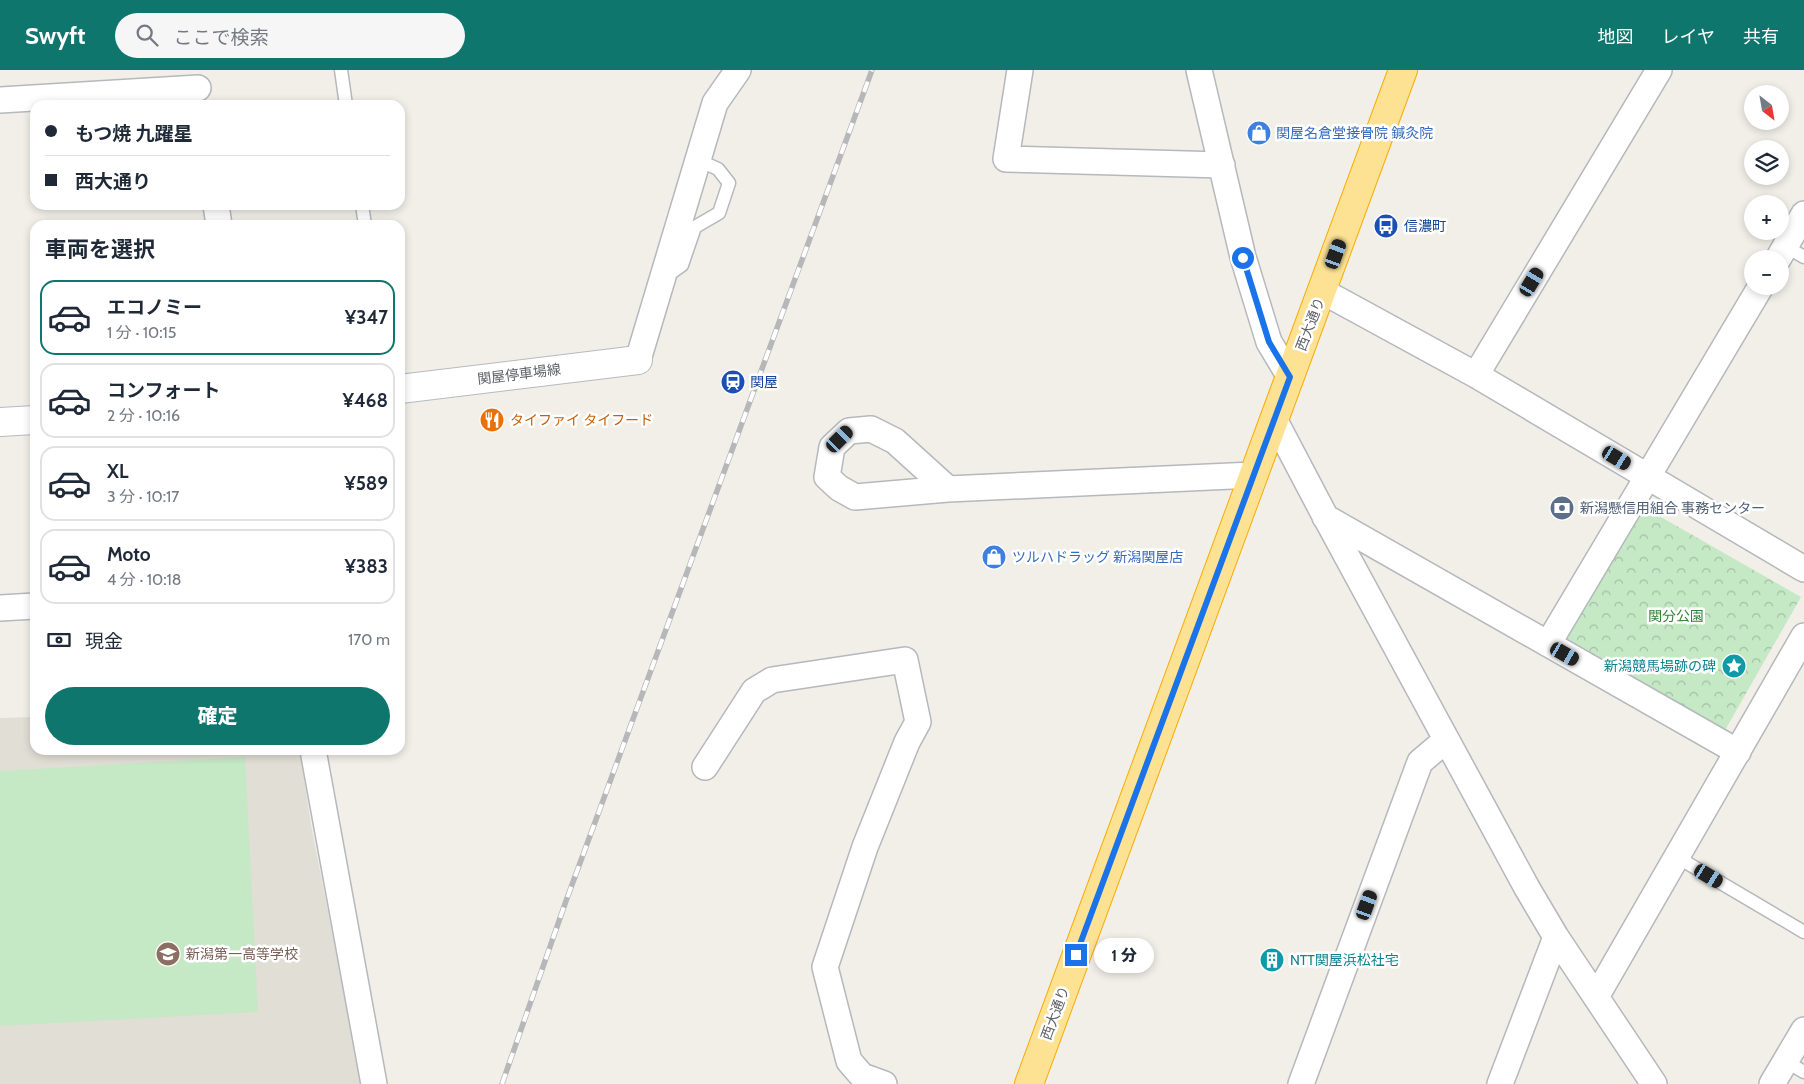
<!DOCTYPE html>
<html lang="ja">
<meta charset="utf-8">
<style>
:root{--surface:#fff;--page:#f6f6f7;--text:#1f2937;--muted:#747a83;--line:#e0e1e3;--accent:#0f766e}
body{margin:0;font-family:Cabin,"Noto Sans JP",sans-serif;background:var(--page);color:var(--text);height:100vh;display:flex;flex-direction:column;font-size:19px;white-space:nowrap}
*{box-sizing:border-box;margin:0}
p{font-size:16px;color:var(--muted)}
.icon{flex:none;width:28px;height:28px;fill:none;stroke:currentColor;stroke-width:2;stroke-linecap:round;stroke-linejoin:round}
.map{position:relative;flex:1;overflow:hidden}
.sheet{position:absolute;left:30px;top:150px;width:375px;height:535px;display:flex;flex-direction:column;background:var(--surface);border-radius:15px;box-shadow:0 2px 8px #0003}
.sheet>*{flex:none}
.top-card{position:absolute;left:30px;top:30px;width:375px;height:110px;border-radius:15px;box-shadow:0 2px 8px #0003;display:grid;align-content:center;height:110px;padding:0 15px;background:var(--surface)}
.needle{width:32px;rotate:149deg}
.tools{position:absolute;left:1744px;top:15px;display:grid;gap:10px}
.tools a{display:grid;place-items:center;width:45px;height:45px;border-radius:50%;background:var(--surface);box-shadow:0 2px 8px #0003;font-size:25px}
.end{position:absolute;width:22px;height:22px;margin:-11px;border:6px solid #1a73e8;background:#fff;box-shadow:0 0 0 2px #fff}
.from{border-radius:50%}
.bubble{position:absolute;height:35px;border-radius:18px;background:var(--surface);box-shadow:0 2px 8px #0003;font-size:16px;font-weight:800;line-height:35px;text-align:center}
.car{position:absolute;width:15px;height:30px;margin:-15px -8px;border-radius:6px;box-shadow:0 0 4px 1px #0007;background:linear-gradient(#222 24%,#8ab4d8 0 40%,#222 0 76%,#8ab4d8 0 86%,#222 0)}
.top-card b{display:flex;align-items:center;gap:18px;height:48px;font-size:19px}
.top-card b+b{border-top:1px solid var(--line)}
.top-card i{width:12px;height:12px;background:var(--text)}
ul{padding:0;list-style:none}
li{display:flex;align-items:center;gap:15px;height:75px;margin:0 10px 8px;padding:0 5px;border:2px solid var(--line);border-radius:15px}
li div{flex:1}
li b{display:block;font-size:19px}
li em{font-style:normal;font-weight:800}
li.on{border-color:var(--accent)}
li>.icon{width:45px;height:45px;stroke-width:1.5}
h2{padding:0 15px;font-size:22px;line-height:60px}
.pay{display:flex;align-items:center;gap:12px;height:55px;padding:0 15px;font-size:19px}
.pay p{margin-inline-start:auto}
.action{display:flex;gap:10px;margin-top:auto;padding:10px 15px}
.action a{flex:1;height:58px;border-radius:30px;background:var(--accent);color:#fff;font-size:20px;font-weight:800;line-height:58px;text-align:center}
header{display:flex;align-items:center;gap:30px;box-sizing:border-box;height:70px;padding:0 25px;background:var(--accent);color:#fff}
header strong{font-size:24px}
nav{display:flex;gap:28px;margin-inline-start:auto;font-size:18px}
.search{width:350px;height:45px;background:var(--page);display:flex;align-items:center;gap:12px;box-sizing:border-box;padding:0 18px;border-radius:28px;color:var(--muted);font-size:19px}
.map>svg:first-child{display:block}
.education{fill:#e1ded6}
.park{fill:url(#park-crowns)}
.pitch{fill:#c5e8c5}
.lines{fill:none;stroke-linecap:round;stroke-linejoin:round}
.lane-casing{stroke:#b5b8bc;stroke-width:15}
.street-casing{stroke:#b5b8bc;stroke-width:28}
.secondary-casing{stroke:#b6babf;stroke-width:30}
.highway-casing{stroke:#f9ab00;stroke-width:30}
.lane{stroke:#fff;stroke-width:12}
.street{stroke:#fff;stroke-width:25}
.secondary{stroke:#fff;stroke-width:28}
.highway{stroke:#fde293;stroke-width:28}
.rail-casing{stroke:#b6b7b8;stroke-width:5.5}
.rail{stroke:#fff;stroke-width:4;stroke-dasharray:11;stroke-linecap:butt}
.route{stroke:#1a73e8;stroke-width:6}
.labels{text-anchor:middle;stroke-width:5;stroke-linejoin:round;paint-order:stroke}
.shop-label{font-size:14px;fill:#366cbe;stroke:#fff;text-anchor:start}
.transit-label{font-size:14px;fill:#164399;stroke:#fff;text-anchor:start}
.street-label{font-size:14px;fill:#5f6368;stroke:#fff}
.food-label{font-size:14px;fill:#c56008;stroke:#fff;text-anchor:start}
.service-label{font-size:14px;fill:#4e5e75;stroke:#fff;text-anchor:start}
.park-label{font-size:14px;fill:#348238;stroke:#fff}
.culture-label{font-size:14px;fill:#0d838f;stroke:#fff;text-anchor:end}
.education-label{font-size:14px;fill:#785e54;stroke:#fff;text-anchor:start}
</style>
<header>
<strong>Swyft</strong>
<div class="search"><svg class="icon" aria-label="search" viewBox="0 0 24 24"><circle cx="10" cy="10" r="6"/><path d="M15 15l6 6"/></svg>ここで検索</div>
<nav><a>地図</a><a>レイヤ</a><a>共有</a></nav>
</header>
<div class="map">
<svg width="1804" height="1014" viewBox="0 0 1804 1014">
<defs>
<pattern id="park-crowns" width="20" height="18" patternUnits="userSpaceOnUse" patternTransform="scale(1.25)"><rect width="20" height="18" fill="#c5e8c5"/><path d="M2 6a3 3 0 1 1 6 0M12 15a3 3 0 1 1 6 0" fill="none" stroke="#a3c0a4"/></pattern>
</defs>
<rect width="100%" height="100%" fill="#f1efe8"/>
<path class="education" d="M35,647V680H300L311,755L362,1014H0V648Z"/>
<path class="park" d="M1638,434L1801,527L1724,662L1560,569Z"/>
<path class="pitch" d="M245,687L258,942L0,956V701Z"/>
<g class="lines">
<defs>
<path id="lane" d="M341,0L346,35
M362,135L365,155
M1785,176L1804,187
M665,207L682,195L695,157L719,143L729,113L718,99L698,90
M1677,787L1804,862
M1785,991L1804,1002"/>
<path id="street" d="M1020,0L1006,89L1222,95
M1199,0L1243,187L1269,272L1290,307
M0,30L198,18
M216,135L219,155
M1778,189L1804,144
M1322,221L1476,305L1804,499
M638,290L715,33L738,0
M1476,305L1659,0
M1274,349L1325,446L1527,818L1556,867L1654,1014
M948,419L895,371L871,359L849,361L832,377L827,407L839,418L855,427L948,419L1253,405
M1325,447L1738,682
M0,538L35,536
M1548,574L1761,216
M313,680L374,1014
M705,697L754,621L772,610L905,590L918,652L907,672L865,777L825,897L849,991L862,1006L884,1014
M1596,927L1804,566
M1301,1014L1420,692L1446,670
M1500,1014L1556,867
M1772,1014L1804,960"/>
<path id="secondary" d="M400,319L638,290
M0,352L35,350"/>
<path id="highway" d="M1029,1014L1403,0"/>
</defs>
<use href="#lane" class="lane-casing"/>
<use href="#street" class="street-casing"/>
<use href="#secondary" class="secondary-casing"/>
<use href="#highway" class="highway-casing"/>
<use href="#lane" class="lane"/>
<use href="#street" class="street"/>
<use href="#secondary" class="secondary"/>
<use href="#highway" class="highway"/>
<defs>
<path id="rail" d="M502,1014L566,831L872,0"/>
</defs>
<use href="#rail" class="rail-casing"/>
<use href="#rail" class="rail"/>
</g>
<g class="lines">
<path class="route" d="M1076,885L1290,307L1269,272L1243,188"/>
</g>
<defs>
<symbol id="shop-disc" viewBox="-11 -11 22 22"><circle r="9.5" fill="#3f7fe0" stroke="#fff"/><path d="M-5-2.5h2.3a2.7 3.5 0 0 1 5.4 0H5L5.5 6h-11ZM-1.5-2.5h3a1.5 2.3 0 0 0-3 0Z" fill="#fff"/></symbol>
<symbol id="bus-disc" viewBox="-11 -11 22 22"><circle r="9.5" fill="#1a4fb4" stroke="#fff"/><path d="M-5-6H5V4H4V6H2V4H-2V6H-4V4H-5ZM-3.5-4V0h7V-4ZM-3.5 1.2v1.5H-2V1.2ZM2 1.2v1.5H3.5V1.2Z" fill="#fff"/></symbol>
<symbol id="station-disc" viewBox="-11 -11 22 22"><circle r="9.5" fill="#1a4fb4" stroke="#fff"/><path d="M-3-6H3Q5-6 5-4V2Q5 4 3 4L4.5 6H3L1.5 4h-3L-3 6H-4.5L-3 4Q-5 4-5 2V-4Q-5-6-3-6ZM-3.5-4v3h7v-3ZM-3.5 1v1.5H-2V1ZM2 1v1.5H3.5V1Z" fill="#fff"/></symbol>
<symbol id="restaurant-disc" viewBox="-11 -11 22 22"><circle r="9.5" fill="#e8710a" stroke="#fff"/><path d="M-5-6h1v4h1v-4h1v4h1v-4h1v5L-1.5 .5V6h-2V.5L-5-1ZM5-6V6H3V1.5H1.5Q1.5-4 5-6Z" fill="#fff"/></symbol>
<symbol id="bank-disc" viewBox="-11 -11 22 22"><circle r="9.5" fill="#5c6f8a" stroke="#fff"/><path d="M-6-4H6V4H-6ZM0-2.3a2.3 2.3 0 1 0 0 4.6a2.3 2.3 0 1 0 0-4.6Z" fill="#fff"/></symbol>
<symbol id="sight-disc" viewBox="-11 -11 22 22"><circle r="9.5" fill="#0f9aa8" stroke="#fff"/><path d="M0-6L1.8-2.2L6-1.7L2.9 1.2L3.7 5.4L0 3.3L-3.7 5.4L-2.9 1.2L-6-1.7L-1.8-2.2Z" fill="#fff"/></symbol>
<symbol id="school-disc" viewBox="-11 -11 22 22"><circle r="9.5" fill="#8d6e63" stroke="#fff"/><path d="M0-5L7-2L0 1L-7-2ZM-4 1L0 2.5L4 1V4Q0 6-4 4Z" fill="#fff"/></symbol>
<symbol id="building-disc" viewBox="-11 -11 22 22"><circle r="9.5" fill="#0f9aa8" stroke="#fff"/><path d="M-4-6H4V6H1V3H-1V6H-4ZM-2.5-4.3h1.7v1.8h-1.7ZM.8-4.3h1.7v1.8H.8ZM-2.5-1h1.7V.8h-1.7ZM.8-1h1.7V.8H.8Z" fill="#fff"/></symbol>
</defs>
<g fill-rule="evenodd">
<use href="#shop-disc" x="1245" y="49" width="28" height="28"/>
<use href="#bus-disc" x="1372" y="142" width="28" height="28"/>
<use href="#station-disc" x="719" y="298" width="28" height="28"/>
<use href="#restaurant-disc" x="478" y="336" width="28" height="28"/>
<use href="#bank-disc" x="1548" y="424" width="28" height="28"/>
<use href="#shop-disc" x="980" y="473" width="28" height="28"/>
<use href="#sight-disc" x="1720" y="582" width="28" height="28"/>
<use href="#school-disc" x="154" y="870" width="28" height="28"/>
<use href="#building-disc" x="1258" y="876" width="28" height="28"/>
</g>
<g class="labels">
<g class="shop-label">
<text x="1276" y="68">関屋名倉堂接骨院 鍼灸院</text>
<text x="1012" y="492">ツルハドラッグ 新潟関屋店</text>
</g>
<g class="transit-label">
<text x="1404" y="161">信濃町</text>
<text x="750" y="317">関屋</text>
</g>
<g class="street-label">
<text transform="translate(1310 254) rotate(-69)" y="5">西大通り</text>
<text transform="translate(519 304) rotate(-7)" y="5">関屋停車場線</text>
<text transform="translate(1055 943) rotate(-70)" y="5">西大通り</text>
</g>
<g class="food-label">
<text x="510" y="355">タイファイ タイフード</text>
</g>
<g class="service-label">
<text x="1580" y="443">新潟懸信用組合 事務センター</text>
</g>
<g class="park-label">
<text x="1676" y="551">関分公園</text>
</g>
<g class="culture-label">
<text x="1716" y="601">新潟競馬場跡の碑</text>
<text x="1290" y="895" text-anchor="start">NTT関屋浜松社宅</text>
</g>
<g class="education-label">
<text x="186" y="889">新潟第一高等学校</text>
</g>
</g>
</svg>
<div class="tools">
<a><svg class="needle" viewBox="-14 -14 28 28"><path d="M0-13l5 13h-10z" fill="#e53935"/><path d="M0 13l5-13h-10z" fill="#747a83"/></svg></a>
<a><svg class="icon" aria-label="layers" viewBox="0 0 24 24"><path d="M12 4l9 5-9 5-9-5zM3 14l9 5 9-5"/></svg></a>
<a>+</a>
<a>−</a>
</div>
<i class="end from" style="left:1243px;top:188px"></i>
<i class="end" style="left:1076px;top:885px"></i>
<div class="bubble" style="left:1094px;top:868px;width:60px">1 分</div>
<i class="car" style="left:1336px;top:184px;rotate:20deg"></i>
<i class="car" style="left:1532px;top:212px;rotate:31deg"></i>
<i class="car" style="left:840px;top:369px;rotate:45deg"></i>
<i class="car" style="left:1617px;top:388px;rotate:121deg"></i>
<i class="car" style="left:1565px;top:584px;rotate:120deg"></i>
<i class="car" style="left:1709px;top:806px;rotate:121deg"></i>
<i class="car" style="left:1367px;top:835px;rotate:20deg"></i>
<div class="top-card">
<b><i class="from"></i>もつ焼 九躍星</b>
<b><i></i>西大通り</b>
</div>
<section class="sheet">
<h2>車両を選択</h2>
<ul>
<li class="on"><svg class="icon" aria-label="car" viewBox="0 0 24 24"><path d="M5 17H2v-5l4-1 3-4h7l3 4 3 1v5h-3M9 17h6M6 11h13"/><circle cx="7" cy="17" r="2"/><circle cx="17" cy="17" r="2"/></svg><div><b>エコノミー</b><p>1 分 · 10:15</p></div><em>¥347</em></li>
<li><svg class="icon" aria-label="car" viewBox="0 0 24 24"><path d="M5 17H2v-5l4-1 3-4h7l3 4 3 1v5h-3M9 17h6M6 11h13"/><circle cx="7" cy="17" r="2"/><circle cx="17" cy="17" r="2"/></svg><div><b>コンフォート</b><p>2 分 · 10:16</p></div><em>¥468</em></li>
<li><svg class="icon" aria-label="car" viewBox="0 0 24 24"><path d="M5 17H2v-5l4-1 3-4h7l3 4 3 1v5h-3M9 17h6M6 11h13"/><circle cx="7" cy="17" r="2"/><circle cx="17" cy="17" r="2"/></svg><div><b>XL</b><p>3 分 · 10:17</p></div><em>¥589</em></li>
<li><svg class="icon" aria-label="car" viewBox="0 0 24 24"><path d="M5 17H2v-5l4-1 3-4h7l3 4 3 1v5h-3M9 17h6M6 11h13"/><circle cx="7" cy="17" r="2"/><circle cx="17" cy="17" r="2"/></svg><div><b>Moto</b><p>4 分 · 10:18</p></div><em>¥383</em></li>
</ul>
<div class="pay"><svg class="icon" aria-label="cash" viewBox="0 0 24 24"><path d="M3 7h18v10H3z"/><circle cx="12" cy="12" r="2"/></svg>現金<p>170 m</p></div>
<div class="action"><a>確定</a></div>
</section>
</div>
